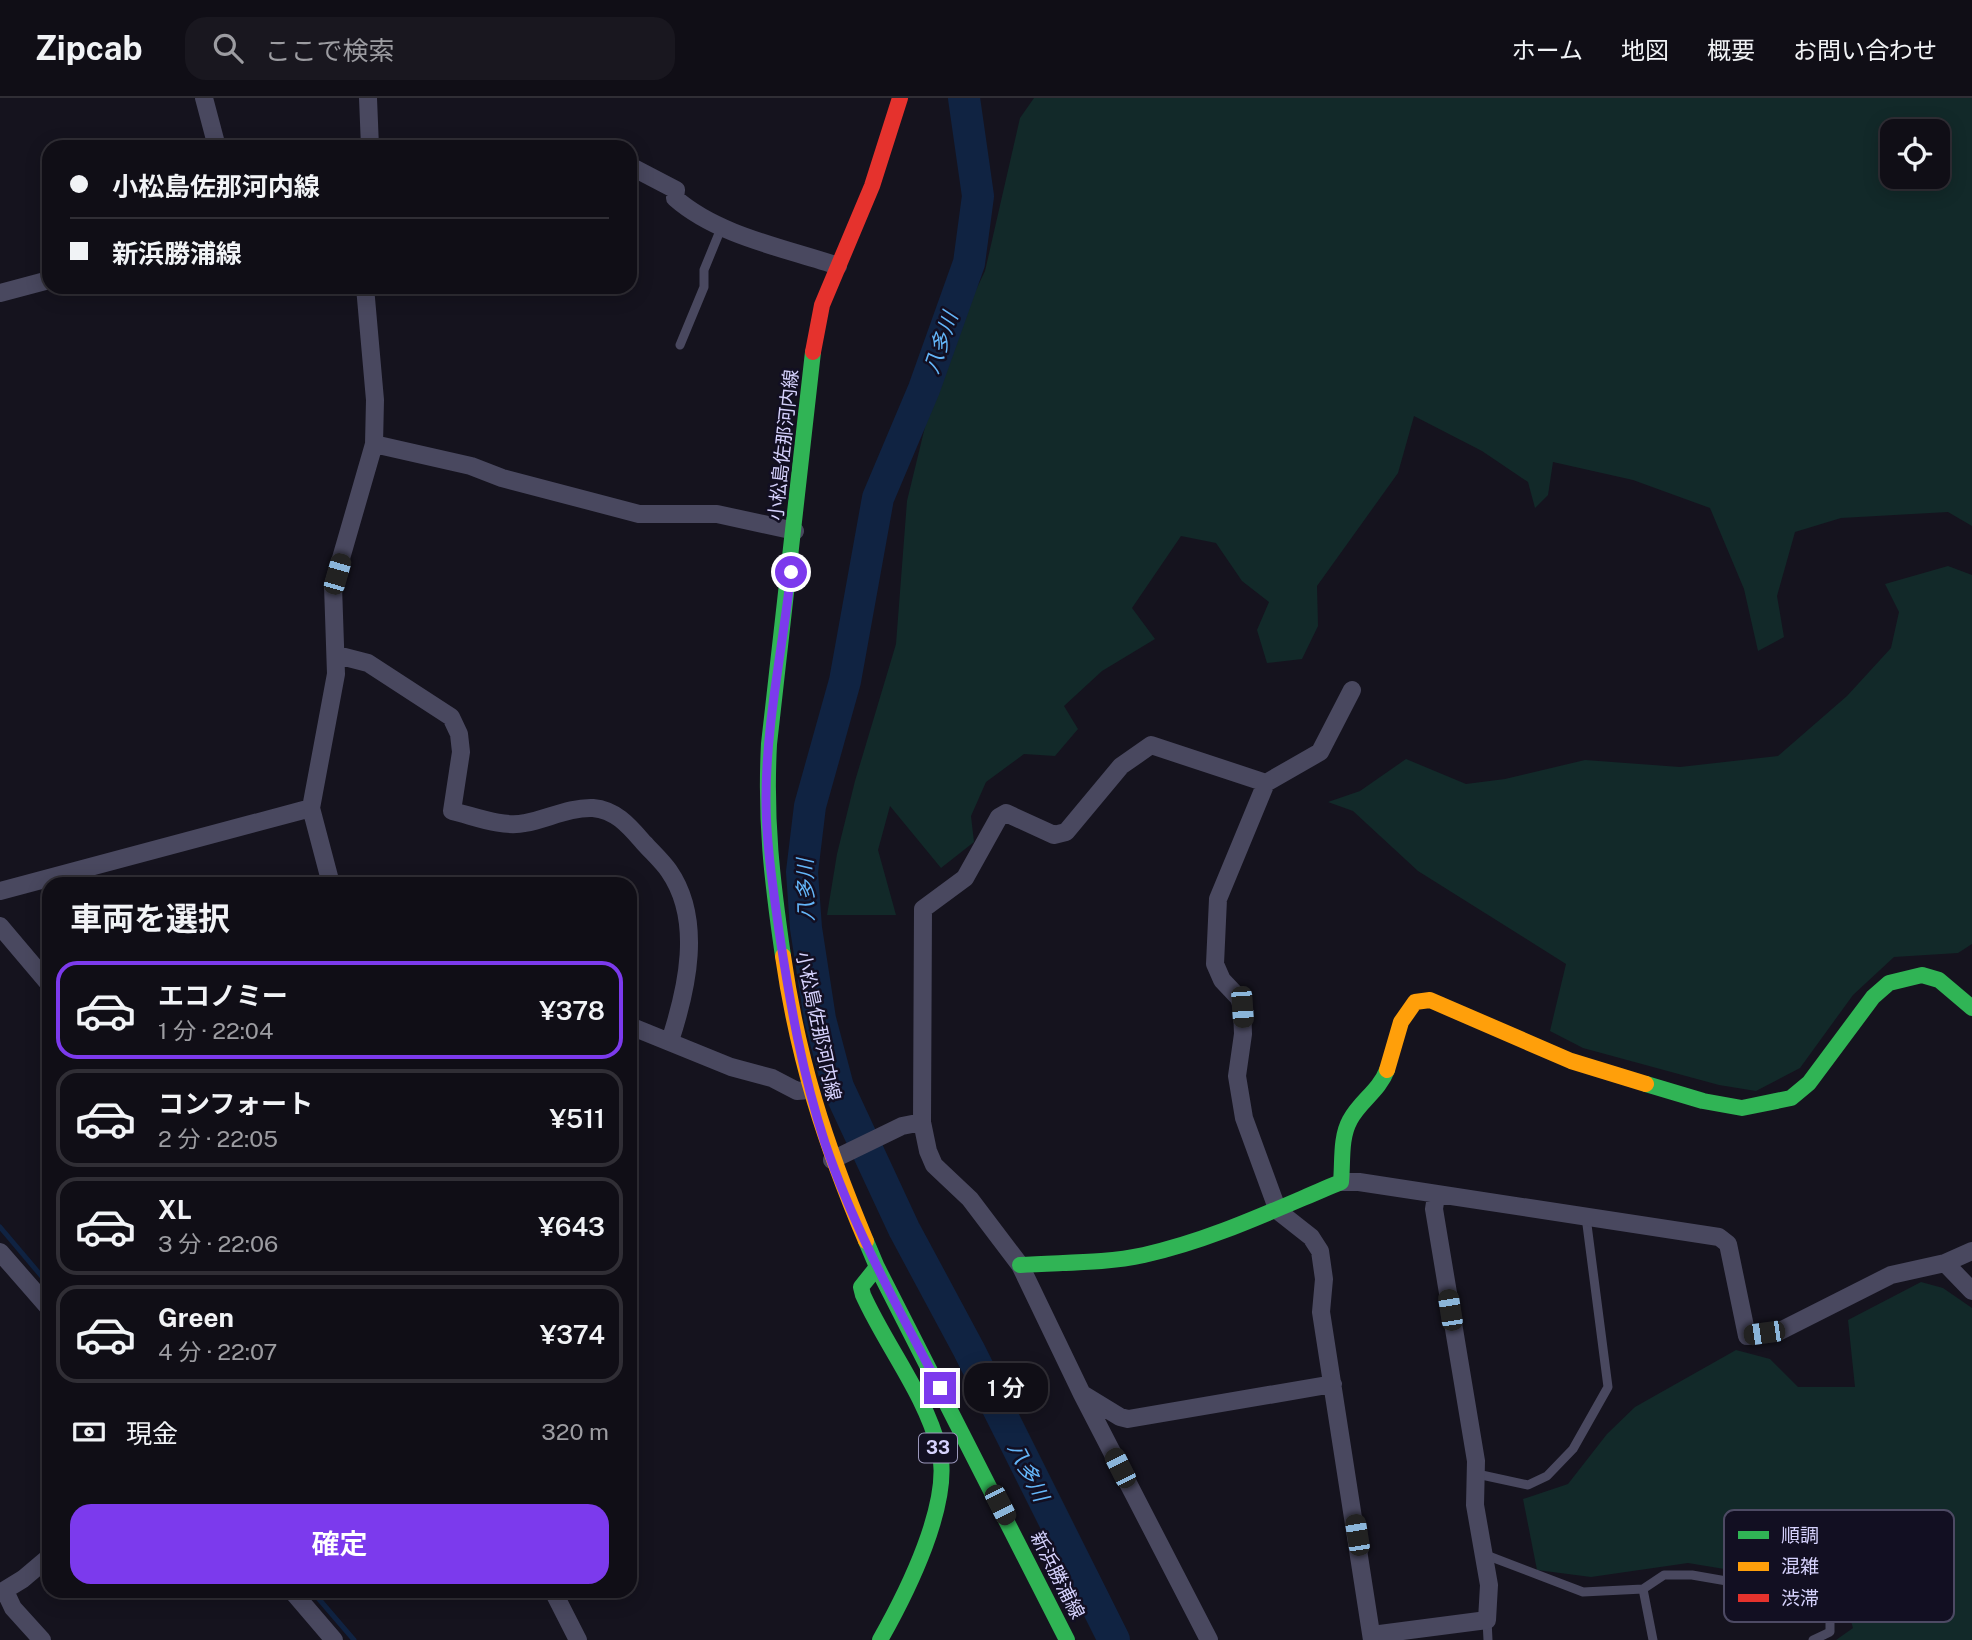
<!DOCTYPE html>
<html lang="ja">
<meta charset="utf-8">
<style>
:root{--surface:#100e16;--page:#19171f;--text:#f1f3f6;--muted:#9c9ca1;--line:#302e35;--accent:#7c3aed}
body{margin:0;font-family:"Public Sans","Noto Sans JP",sans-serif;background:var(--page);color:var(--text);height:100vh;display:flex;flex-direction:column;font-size:26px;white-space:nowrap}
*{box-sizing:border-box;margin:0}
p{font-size:23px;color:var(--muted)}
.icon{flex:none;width:38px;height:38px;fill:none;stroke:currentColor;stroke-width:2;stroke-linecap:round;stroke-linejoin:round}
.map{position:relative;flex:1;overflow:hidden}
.side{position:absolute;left:42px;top:779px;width:595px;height:721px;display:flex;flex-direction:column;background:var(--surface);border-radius:21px;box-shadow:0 4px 18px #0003,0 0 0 2px var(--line)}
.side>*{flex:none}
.hud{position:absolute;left:42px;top:42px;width:595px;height:154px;border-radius:21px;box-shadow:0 4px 18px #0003,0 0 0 2px var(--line);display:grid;align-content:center;height:154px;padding:0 28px;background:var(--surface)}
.tools{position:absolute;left:1880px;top:21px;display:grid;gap:14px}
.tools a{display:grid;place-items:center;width:70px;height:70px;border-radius:14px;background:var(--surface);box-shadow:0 4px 18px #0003,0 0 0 2px var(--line);font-size:35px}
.end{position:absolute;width:32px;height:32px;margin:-16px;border:9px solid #7c3aed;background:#fff;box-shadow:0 0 0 4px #fff}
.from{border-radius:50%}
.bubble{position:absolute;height:49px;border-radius:21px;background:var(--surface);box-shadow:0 4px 18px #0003,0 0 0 2px var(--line);font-size:23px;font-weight:600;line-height:49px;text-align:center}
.car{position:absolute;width:21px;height:42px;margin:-21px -10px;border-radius:9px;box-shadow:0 0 5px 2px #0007;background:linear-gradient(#222 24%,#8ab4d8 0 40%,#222 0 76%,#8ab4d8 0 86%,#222 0)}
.hud b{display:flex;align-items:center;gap:24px;height:66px;font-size:26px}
.hud b+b{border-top:2px solid var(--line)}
.hud i{width:18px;height:18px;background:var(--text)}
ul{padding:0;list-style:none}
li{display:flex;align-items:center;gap:21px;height:98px;margin:0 14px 10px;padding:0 14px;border:4px solid var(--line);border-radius:21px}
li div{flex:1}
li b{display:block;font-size:26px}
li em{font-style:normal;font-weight:600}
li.selected{border-color:var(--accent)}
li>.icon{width:63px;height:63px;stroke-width:1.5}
h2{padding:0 28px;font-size:32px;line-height:84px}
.pay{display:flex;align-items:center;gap:18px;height:77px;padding:0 28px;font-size:26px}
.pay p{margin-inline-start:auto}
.action{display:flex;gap:14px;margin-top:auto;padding:14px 28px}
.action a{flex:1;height:80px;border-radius:21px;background:var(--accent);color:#fff;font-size:28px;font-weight:600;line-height:80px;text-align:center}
header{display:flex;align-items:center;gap:42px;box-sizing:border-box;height:98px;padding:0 35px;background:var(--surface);border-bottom:2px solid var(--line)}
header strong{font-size:33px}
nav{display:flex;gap:38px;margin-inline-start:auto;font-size:24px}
.search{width:490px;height:63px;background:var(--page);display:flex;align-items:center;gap:18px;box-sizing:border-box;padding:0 24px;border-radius:21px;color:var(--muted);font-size:26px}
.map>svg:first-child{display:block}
.green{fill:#122929;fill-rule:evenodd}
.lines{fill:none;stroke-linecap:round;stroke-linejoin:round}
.stream{stroke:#102342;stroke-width:5}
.river{stroke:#102342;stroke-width:32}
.lane{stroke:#49485f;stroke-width:9}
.street{stroke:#49485f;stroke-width:18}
.fast{stroke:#30b455;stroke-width:16}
.slow{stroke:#ff9f0a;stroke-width:16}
.jam{stroke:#e5322d;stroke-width:16}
.route{stroke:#7c3aed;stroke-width:9}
.labels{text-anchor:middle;stroke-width:5;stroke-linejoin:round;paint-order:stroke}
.shield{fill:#120f22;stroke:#9b98bb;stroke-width:2}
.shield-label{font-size:18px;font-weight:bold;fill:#d6d2fd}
.street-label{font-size:19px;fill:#d6d2fd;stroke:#120f22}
.water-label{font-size:21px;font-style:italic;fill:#64b6f9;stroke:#120f22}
.key{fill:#120f22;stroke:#4d4a64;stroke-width:2}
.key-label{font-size:19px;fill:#d6d2fd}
</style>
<header>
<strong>Zipcab</strong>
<div class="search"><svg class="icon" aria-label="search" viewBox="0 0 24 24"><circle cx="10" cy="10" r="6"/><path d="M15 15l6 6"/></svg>ここで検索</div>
<nav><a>ホーム</a><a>地図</a><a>概要</a><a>お問い合わせ</a></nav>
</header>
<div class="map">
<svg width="1972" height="1542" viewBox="0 0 1972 1542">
<rect width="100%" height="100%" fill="#15131e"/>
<path class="green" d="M1034,0H1972V428L1948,414L1841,420L1795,434L1777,498L1784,539L1758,553L1744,491L1710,410L1633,382L1553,364L1548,397L1535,410L1528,384L1482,353L1414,318L1398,375L1317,488L1318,528L1302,561L1267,565L1257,532L1269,504L1242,483L1216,445L1181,438L1132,510L1155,541L1102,573L1064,608L1078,631L1055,658L1024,656L986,684L971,718L974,744L941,770L890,708L878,752L896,817H827L837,756L855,683L896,546L907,403L940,267L985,173L1020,20ZM1892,33H1937V79H1892Z
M1948,468L1972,477V846L1958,855L1894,859L1853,897L1800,970L1756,993L1719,987L1583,950L1550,933L1566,866L1418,773L1353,713L1328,704L1360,693L1406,661L1466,686L1505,681L1585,662L1680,669L1778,658L1847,598L1891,550L1899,514L1885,486Z
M1921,1184L1943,1190L1972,1210V1542H1836L1853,1530L1839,1483L1779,1480L1688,1465L1591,1479L1537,1472L1523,1401L1568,1386L1607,1336L1635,1309L1736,1252L1770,1261L1798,1289H1855L1848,1222Z"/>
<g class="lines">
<path class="stream" d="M0,1129L49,1187
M312,1493L354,1542"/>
<path class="river" d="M964,0L978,98L969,165L924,291L878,400L845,583L810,708L802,774L806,830L820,921L838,989L904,1131L969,1252L1114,1542"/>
<path class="lane" d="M680,247L704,189V172L722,128
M1477,1376L1528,1387L1547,1378L1573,1351L1608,1289L1586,1119
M1486,1457L1583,1494L1643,1491L1653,1542
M1643,1491L1664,1477H1692L1830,1501V1534L1813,1542
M1487,1522L1488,1542"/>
<path class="street" d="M204,0L217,49
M368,0L370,49
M630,68L676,92L675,100C718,138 785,150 838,168
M0,195L49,182
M374,346L471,368L502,380L639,416H717L795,433
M337,557L368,565L451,619L459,636L461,654L452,713C474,718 502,730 525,725C547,721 570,709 593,710C616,712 629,728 644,745C652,754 662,763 669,773C703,822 687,891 670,943
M1266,685L1218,801L1215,866L1222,882L1239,900L1242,909L1243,936L1237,978L1244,1020L1278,1113L1311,1139L1320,1153L1324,1181L1321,1214L1372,1542
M331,786L311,710L336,576L333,488L374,346L375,302L365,189
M0,793L311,710
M0,828L49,886
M630,928L731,969L772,980L797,993L809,992
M922,1024L923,811L965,780L999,719L1006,715L1054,737L1066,734L1121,668L1151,647L1266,685L1320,654L1352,592
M832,1062L902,1028L922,1024L928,1053L934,1067L970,1101L1020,1167L1082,1296L1209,1542
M1341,1084H1359L1719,1139L1728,1146L1747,1238L1780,1233L1891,1177L1945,1165L1972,1153
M0,1154L49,1210
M1945,1165L1972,1193
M1084,1297L1120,1319L1128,1321L1333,1286
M5,1493L13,1510L42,1542
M292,1493L334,1542
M553,1493L578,1542
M0,1495L23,1481L49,1459
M1372,1537L1487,1522L1489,1487L1475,1407L1476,1363L1434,1111L1436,1098"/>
<path class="fast" d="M783,858C772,782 765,723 769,646L813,254
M1646,986L1703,1003L1742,1010L1791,1000L1809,985L1873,899L1889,885L1922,877L1939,882L1972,910
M866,1143L877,1169L861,1189L863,1197C886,1248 925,1296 939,1351C953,1404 906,1496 880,1542
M1020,1167C1061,1164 1103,1166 1144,1157C1212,1142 1276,1111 1341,1084C1343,1064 1340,1040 1350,1022C1360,1003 1379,993 1387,972
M877,1169L1067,1542"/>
<path class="slow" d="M783,858C798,962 825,1046 866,1143
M1387,972L1401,924L1415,904L1430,902L1571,963L1646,986"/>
<path class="jam" d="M813,254L822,207L872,88L900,0"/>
</g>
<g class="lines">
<path class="route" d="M791,474C783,549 766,625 766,701C766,745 773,789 779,833C790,905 802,975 825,1045C854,1131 898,1210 940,1290"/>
</g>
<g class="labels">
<rect class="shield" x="919" y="1335.5" width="38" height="29" rx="5"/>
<g class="shield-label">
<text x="938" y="1356">33</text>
</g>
<g class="street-label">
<text transform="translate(783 347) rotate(-84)" y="7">小松島佐那河内線</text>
<text transform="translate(819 928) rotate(78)" y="7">小松島佐那河内線</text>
<text transform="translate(1058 1477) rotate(63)" y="7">新浜勝浦線</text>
</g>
<g class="water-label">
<text transform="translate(941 245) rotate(-71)" y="7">八多川</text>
<text transform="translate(806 792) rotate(-91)" y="7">八多川</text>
<text transform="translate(1028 1374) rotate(63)" y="7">八多川</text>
</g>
</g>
<rect x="1724" y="1412" width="230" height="112" rx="10" class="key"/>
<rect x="1738" y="1433" width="31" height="8" fill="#30b455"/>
<rect x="1738" y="1464" width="31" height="9" fill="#ff9f0a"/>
<rect x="1738" y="1496" width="31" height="8" fill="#e5322d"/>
<g class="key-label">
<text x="1781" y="1444">順調</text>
<text x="1781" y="1475">混雑</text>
<text x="1781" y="1507">渋滞</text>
</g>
</svg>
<div class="tools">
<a><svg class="icon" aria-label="locate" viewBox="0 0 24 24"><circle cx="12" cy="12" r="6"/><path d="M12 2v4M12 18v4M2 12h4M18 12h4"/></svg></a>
</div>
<i class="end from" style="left:791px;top:474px"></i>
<i class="end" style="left:940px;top:1290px"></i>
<div class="bubble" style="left:964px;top:1265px;width:84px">1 分</div>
<i class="car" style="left:337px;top:476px;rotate:16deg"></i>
<i class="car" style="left:1242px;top:909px;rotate:176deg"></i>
<i class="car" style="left:1450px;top:1212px;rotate:351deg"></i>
<i class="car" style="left:1764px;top:1235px;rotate:262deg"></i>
<i class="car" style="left:1120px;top:1370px;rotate:333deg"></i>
<i class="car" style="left:1000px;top:1407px;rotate:153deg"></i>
<i class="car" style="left:1357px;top:1437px;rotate:351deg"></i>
<div class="hud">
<b><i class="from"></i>小松島佐那河内線</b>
<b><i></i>新浜勝浦線</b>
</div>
<section class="side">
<h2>車両を選択</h2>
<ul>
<li class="selected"><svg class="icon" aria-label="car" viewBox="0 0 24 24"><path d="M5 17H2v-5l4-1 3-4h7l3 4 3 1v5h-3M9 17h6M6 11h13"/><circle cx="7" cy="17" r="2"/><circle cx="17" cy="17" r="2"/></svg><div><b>エコノミー</b><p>1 分 · 22:04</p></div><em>¥378</em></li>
<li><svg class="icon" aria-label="car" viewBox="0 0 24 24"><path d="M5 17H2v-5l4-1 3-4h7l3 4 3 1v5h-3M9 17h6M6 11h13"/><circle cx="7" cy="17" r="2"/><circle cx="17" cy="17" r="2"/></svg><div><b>コンフォート</b><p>2 分 · 22:05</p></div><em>¥511</em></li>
<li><svg class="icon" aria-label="car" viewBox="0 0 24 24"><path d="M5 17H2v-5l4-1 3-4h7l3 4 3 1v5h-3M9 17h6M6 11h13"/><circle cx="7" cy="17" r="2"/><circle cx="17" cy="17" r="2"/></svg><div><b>XL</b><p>3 分 · 22:06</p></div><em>¥643</em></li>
<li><svg class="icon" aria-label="car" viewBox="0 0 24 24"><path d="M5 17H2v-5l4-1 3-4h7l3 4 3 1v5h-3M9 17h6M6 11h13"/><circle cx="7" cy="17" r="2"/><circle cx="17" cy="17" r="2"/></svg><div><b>Green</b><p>4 分 · 22:07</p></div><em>¥374</em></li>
</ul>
<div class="pay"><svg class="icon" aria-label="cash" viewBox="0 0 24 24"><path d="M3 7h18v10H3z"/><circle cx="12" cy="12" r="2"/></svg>現金<p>320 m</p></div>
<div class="action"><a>確定</a></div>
</section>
</div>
